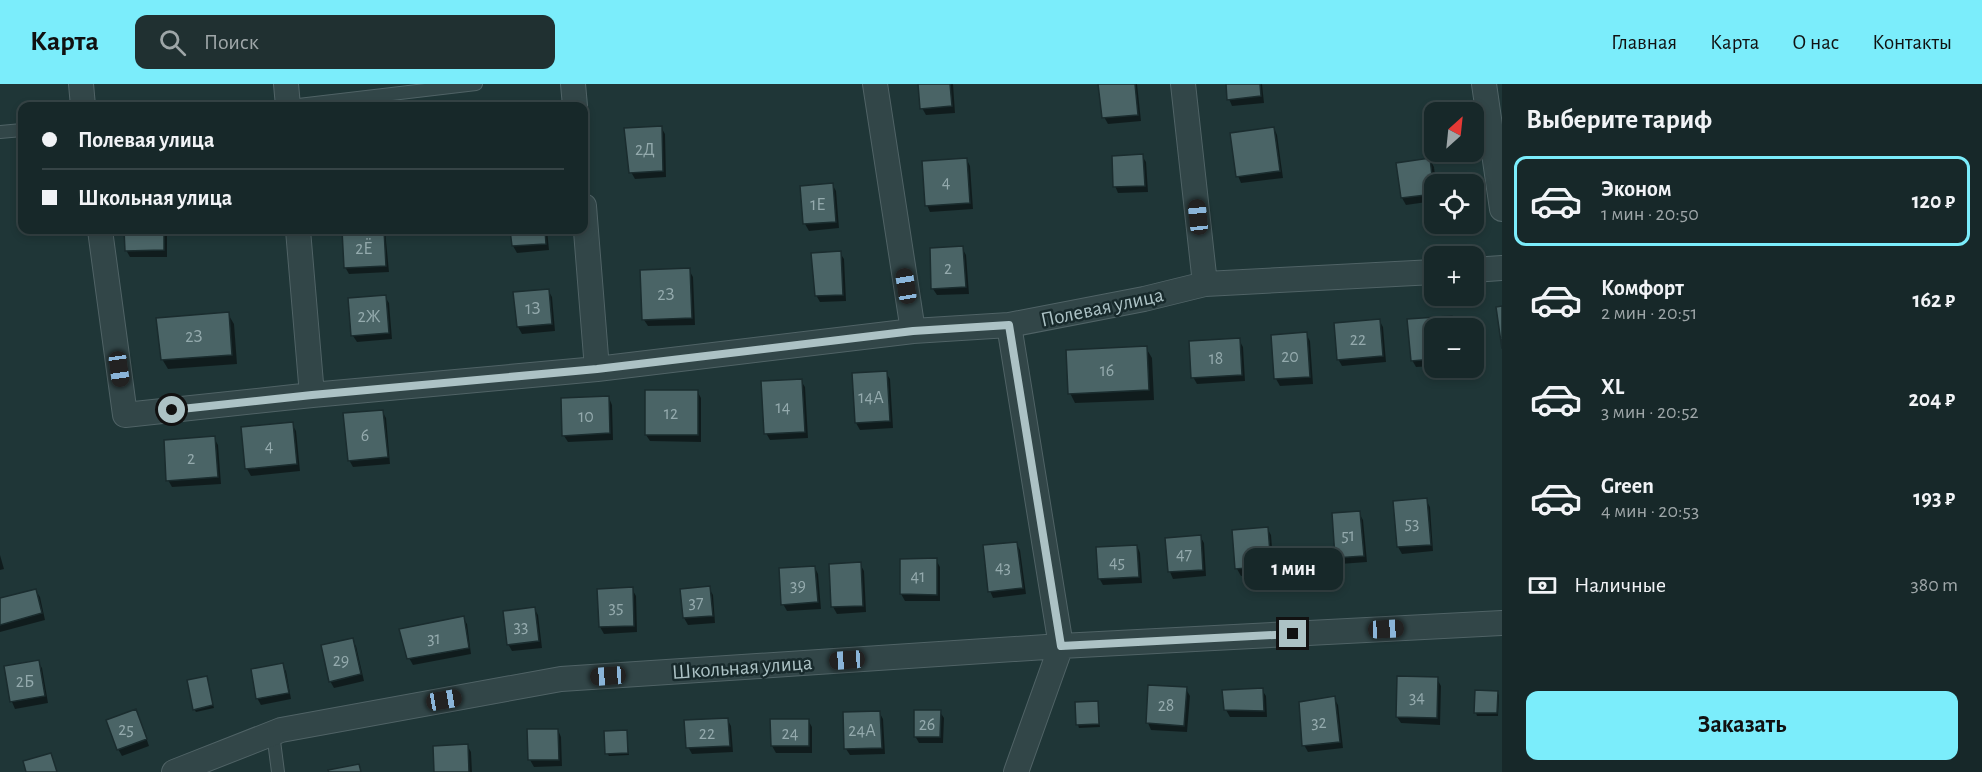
<!DOCTYPE html>
<html lang="ru">
<meta charset="utf-8">
<style>
:root{--surface:#172829;--page:#203031;--text:#f1f3f6;--muted:#9ea6a8;--line:#364446;--accent:#7bedfb}
body{margin:0;font-family:"Alegreya Sans",sans-serif;background:var(--page);color:var(--text);height:100vh;display:flex;flex-direction:column;font-size:22px;white-space:nowrap}
*{box-sizing:border-box;margin:0}
p{font-size:20px;color:var(--muted)}
.icon{flex:none;width:33px;height:33px;fill:none;stroke:currentColor;stroke-width:2;stroke-linecap:round;stroke-linejoin:round}
.map{position:relative;flex:1;overflow:hidden}
.drawer{display:flex;flex-direction:column;background:var(--surface);width:480px}
.drawer>*{flex:none}
.top-card{position:absolute;left:18px;top:18px;width:570px;height:132px;border-radius:12px;box-shadow:0 3px 9px #0003,0 0 0 2px var(--line);display:grid;align-content:center;height:132px;padding:0 24px;background:var(--surface)}
.needle{width:39px;rotate:27deg}
.controls{position:absolute;left:1424px;top:18px;display:grid;gap:12px}
.controls a{display:grid;place-items:center;width:60px;height:60px;border-radius:12px;background:var(--surface);box-shadow:0 3px 9px #0003,0 0 0 2px var(--line);font-size:30px}
.end{position:absolute;width:27px;height:27px;margin:-14px;border:8px solid #acc2c5;background:#111;box-shadow:0 0 0 3px #111}
.from{border-radius:50%}
.bubble{position:absolute;height:42px;border-radius:12px;background:var(--surface);box-shadow:0 3px 9px #0003,0 0 0 2px var(--line);font-size:20px;font-weight:700;line-height:42px;text-align:center}
.car{position:absolute;width:18px;height:36px;margin:-18px -9px;border-radius:8px;box-shadow:0 0 4px 2px #0007;background:linear-gradient(#222 24%,#8ab4d8 0 40%,#222 0 76%,#8ab4d8 0 86%,#222 0)}
.top-card b{display:flex;align-items:center;gap:21px;height:57px;font-size:22px}
.top-card b+b{border-top:2px solid var(--line)}
.top-card i{width:15px;height:15px;background:var(--text)}
ul{padding:0;list-style:none}
li{display:flex;align-items:center;gap:18px;height:90px;margin:0 12px 9px;padding:0 12px;border:3px solid transparent;border-radius:12px}
li div{flex:1}
li b{display:block;font-size:22px}
li em{font-style:normal;font-weight:700}
li.selected{border-color:var(--accent)}
li>.icon{width:54px;height:54px;stroke-width:1.5}
h2{padding:0 24px;font-size:27px;line-height:72px}
.pay{display:flex;align-items:center;gap:15px;height:66px;padding:0 24px;font-size:22px}
.pay p{margin-inline-start:auto}
.cta{display:flex;gap:12px;margin-top:auto;padding:12px 24px}
.cta a{flex:1;height:69px;border-radius:12px;background:var(--accent);color:#111;font-size:24px;font-weight:700;line-height:69px;text-align:center}
header{display:flex;align-items:center;gap:36px;box-sizing:border-box;height:84px;padding:0 30px;background:var(--accent);color:#111}
header strong{font-size:28px}
nav{display:flex;gap:33px;margin-inline-start:auto;font-size:21px}
.search{width:420px;height:54px;background:var(--page);display:flex;align-items:center;gap:15px;box-sizing:border-box;padding:0 21px;border-radius:12px;color:var(--muted);font-size:22px}
main{display:flex;flex:1;min-height:0}
.map>svg:first-child{display:block}
.shadow{fill:#0007}
.building{fill:#4a6466;stroke:#1a2c2e;stroke-width:1.5}
.lines{fill:none;stroke-linecap:round;stroke-linejoin:round}
.service-casing{stroke:#506366;stroke-width:14}
.minor-casing{stroke:#506366;stroke-width:26}
.service{stroke:#324648;stroke-width:12}
.minor{stroke:#324648;stroke-width:24}
.route{stroke:#acc2c5;stroke-width:8}
.labels{text-anchor:middle;stroke-width:5;stroke-linejoin:round;paint-order:stroke}
.number-label{font-size:18px;fill:#94aaad}
.street-label{font-size:21px;fill:#acc2c5;stroke:#182a2c}
</style>
<header>
<strong>Карта</strong>
<div class="search"><svg class="icon" aria-label="search" viewBox="0 0 24 24"><circle cx="10" cy="10" r="6"/><path d="M15 15l6 6"/></svg>Поиск</div>
<nav><a>Главная</a><a>Карта</a><a>О нас</a><a>Контакты</a></nav>
</header>
<main>
<div class="map">
<svg width="1502" height="688" viewBox="0 0 1502 688">
<rect width="100%" height="100%" fill="#1f3637"/>
<path class="shadow" d="M920,0H953L955,29L926,31L922,24Z
M1100,0H1137L1141,37L1108,40L1104,33Z
M1227,0H1262L1264,19L1232,22L1229,15Z
M661,43L665,50L666,93L635,95L631,88Z
M1274,44L1277,51L1283,94L1241,99L1238,92Z
M1142,72L1146,78L1148,108L1118,109L1115,102Z
M967,76L970,82L973,125L930,128L927,121Z
M1430,76L1434,83L1436,100H1434V117L1406,121L1402,114L1397,80Z
M832,100L836,107L839,144L809,147L805,140L802,104Z
M126,146H167V173H130L126,166Z
M344,146H385L389,188L349,190L345,183Z
M511,146H547L549,166L517,169L513,162Z
M962,164L966,171L969,210L937,211L933,205Z
M840,169L844,175L846,217L820,218L816,211Z
M689,186L693,193L695,241L648,242L644,236Z
M548,206L552,213L555,247L522,250L518,243L515,210Z
M385,213L389,219L392,255L357,258L353,252Z
M228,230L234,240L237,280L168,285L162,275Z
M1451,233L1455,244H1434V282L1416,283L1412,276L1409,236Z
M1379,236L1383,243L1386,278L1342,282L1338,275Z
M1306,250L1310,257L1313,300L1280,302L1276,295Z
M1239,256L1243,263L1245,297L1197,300L1193,293Z
M1146,264L1152,274L1154,316L1075,319L1070,309Z
M886,289L890,295L893,344L860,346L856,339Z
M801,297L805,303L808,354L770,356L766,349Z
M697,307L701,314V358L650,357L646,351Z
M609,314L612,321L613,356L568,358L564,352Z
M382,327L386,334L390,380L353,383L349,376Z
M292,340L296,347L300,387L251,392L247,385L243,345Z
M214,354L218,361L221,400L172,403L168,396Z
M1426,416L1430,423L1433,467L1402,470L1398,463L1395,418Z
M1359,429L1363,436L1367,478L1340,480L1336,474Z
M1267,444L1271,451L1274,488L1241,492L1237,485L1234,447Z
M1200,452L1204,459L1206,492L1173,495L1170,488Z
M1016,459L1020,466L1026,510L993,514L990,507Z
M1137,462L1140,469L1142,499L1103,501L1099,494Z
M0,471L4,485L0,486Z
M936,476L940,483V517H905L901,510Z
M860,480L864,487L866,528L837,530L833,523L831,481Z
M815,484L818,490L821,525L787,527L783,520Z
M709,504L713,511L715,539L688,541L684,534Z
M632,505L636,512L637,548L604,550L600,543L599,506Z
M36,507L40,513L45,536L0,548V516Z
M534,524L538,531L542,564L512,567L508,560Z
M463,534L467,540L471,570L413,581L409,574Z
M352,556L356,562L364,597L334,604L330,597Z
M38,578L42,584L48,619L15,625L12,618L6,583Z
M282,581L286,587L291,615L261,621L257,614Z
M206,593L214,624L196,628L194,625Z
M1437,595L1441,602L1440,641L1401,639L1397,633Z
M1186,605L1190,612L1187,648L1151,646L1148,639Z
M1262,606L1266,612L1267,633H1230L1226,626Z
M1497,608L1499,611L1498,632H1477L1476,629Z
M1334,614L1338,621L1343,664L1308,668L1304,661Z
M1097,619L1100,643L1079,644L1078,641Z
M879,628L883,635L885,670L850,671L846,665Z
M940,628L944,634L943,659H919L915,652Z
M139,633L149,662L122,672L118,665Z
M727,635L731,642L733,668L692,670L688,663Z
M808,636L812,643V669H776L772,662Z
M558,646L561,653L562,682L534,683L530,676L529,647Z
M626,648L629,671L609,672L607,669Z
M467,661L471,668L472,688H436Z"/>
<path class="building" d="M918,0H950L952,22L920,25Z
M1098,0H1135L1138,31L1102,34Z
M1226,0H1260L1261,12L1227,16Z
M662,42L663,87L629,89L624,44Z
M1274,43L1280,87L1236,93L1230,49Z
M1143,70L1145,102L1113,103L1112,72Z
M967,74L970,119L925,122L922,77Z
M1430,74L1434,110L1401,114L1396,79Z
M833,99L836,138L803,140L800,102Z
M124,146H164V166L125,167Z
M342,146H384L386,182L344,184Z
M510,146H545L546,160L512,162Z
M963,162L966,203L931,205L930,164Z
M841,167L843,211L815,212L811,169Z
M690,184L692,234L642,236L640,186Z
M549,205L552,240L517,243L513,208Z
M386,211L389,249L351,252L348,214Z
M1502,222V265L1496,223Z
M229,228L232,271L161,276L156,234Z
M1452,232L1453,244H1434V275L1411,277L1407,235Z
M1380,235L1383,272L1337,276L1334,239Z
M1307,248L1310,293L1274,295L1271,251Z
M1240,254L1242,291L1191,294L1189,257Z
M1147,262L1149,306L1068,310L1066,266Z
M887,287L890,337L855,339L852,289Z
M802,295L805,348L764,350L761,297Z
M645,306H698V351H645Z
M609,312L610,349L562,352L561,314Z
M383,326L388,373L348,377L343,329Z
M293,338L297,380L245,385L241,343Z
M215,352L218,393L166,397L164,356Z
M1427,414L1431,461L1397,463L1393,417Z
M1360,427L1364,472L1335,474L1332,429Z
M1268,443L1271,482L1235,485L1232,446Z
M1201,451L1203,486L1168,488L1165,454Z
M1017,458L1023,504L988,508L983,461Z
M1137,461L1139,493L1098,495L1096,463Z
M937,474V511L900,510V475Z
M861,478L863,522L831,523L829,480Z
M815,482L818,518L781,521L779,484Z
M710,502L713,532L683,534L680,505Z
M633,503L634,542L599,543L597,505Z
M36,505L42,529L0,541V514Z
M535,523L539,557L507,561L503,527Z
M464,532L469,564L407,575L399,545Z
M353,554L361,590L329,598L321,561Z
M39,576L45,612L10,618L4,582Z
M283,579L289,609L256,615L251,585Z
M207,592L213,621L193,626L187,596Z
M1397,592L1438,593L1437,634L1396,633Z
M1148,601L1187,603L1184,642L1146,639Z
M1263,604L1264,627L1224,626L1222,606Z
M1475,606L1498,607L1497,629H1474Z
M1335,612L1340,658L1302,662L1299,618Z
M1098,617L1099,640L1076,641L1075,618Z
M136,625L147,655L117,666L106,636Z
M914,626H941L940,653H914Z
M880,627L882,664L844,665L843,628Z
M728,634L730,662L686,664L684,636Z
M770,635H809V662H771Z
M527,645H558L559,676H528Z
M627,646L628,669L605,670L604,647Z
M468,660L469,688H434L433,662Z
M51,669L57,688H26L23,677Z
M359,680L361,688H329L328,686Z"/>
<g class="lines">
<defs>
<path id="service" d="M290,22L476,0
M0,48L22,46
M273,649L278,688"/>
<path id="minor" d="M81,0L83,22
M286,0L288,22
M573,0L575,22
M875,0L913,247
M1183,0L1205,200
M1484,0L1502,125
M584,122L597,285
M100,146L125,331L312,311L597,285L913,247L1009,241L1144,215L1205,200L1434,188
M298,146L312,311
M1473,186L1502,184
M1009,241L1061,562L1016,688
M174,688L281,646L561,595L1061,562L1502,539"/>
</defs>
<use href="#service" class="service-casing"/>
<use href="#minor" class="minor-casing"/>
<use href="#service" class="service"/>
<use href="#minor" class="minor"/>
</g>
<g class="lines">
<path class="route" d="M172,326L312,311L597,285L913,247L1009,241L1061,562L1293,550"/>
</g>
<g class="labels">
<g class="number-label">
<text x="645" y="71">2Д</text>
<text x="946" y="104">4</text>
<text x="818" y="126">1Е</text>
<text x="364" y="170">2Ё</text>
<text x="948" y="190">2</text>
<text x="666" y="216">2З</text>
<text x="533" y="230">1З</text>
<text x="369" y="238">2Ж</text>
<text x="194" y="258">2З</text>
<text x="1358" y="261">22</text>
<text x="1290" y="278">20</text>
<text x="1216" y="280">18</text>
<text x="1107" y="292">16</text>
<text x="871" y="319">14А</text>
<text x="783" y="329">14</text>
<text x="671" y="335">12</text>
<text x="586" y="338">10</text>
<text x="365" y="357">6</text>
<text x="269" y="368">4</text>
<text x="191" y="380">2</text>
<text x="1412" y="445">53</text>
<text x="1348" y="457">51</text>
<text x="1184" y="476">47</text>
<text x="1117" y="484">45</text>
<text x="1003" y="489">43</text>
<text x="918" y="498">41</text>
<text x="798" y="507">39</text>
<text x="696" y="524">37</text>
<text x="616" y="529">35</text>
<text x="521" y="548">33</text>
<text x="434" y="560">31</text>
<text x="341" y="582">29</text>
<text x="25" y="603">2Б</text>
<text x="1417" y="619">34</text>
<text x="1166" y="627">28</text>
<text x="1319" y="644">32</text>
<text x="927" y="646">26</text>
<text x="126" y="651">25</text>
<text x="862" y="652">24А</text>
<text x="707" y="655">22</text>
<text x="790" y="655">24</text>
</g>
<g class="street-label">
<text transform="translate(1102 223) rotate(-12)" y="7">Полевая улица</text>
<text transform="translate(742 583) rotate(-4)" y="7">Школьная улица</text>
</g>
</g>
</svg>
<div class="controls">
<a><svg class="needle" viewBox="-14 -14 28 28"><path d="M0-13l5 13h-10z" fill="#e53935"/><path d="M0 13l5-13h-10z" fill="#9ea6a8"/></svg></a>
<a><svg class="icon" aria-label="locate" viewBox="0 0 24 24"><circle cx="12" cy="12" r="6"/><path d="M12 2v4M12 18v4M2 12h4M18 12h4"/></svg></a>
<a>+</a>
<a>−</a>
</div>
<i class="end from" style="left:172px;top:326px"></i>
<i class="end" style="left:1293px;top:550px"></i>
<div class="bubble" style="left:1244px;top:464px;width:99px">1 мин</div>
<i class="car" style="left:1198px;top:133px;rotate:354deg"></i>
<i class="car" style="left:906px;top:202px;rotate:351deg"></i>
<i class="car" style="left:119px;top:285px;rotate:172deg"></i>
<i class="car" style="left:1386px;top:545px;rotate:87deg"></i>
<i class="car" style="left:847px;top:576px;rotate:266deg"></i>
<i class="car" style="left:608px;top:592px;rotate:266deg"></i>
<i class="car" style="left:444px;top:616px;rotate:80deg"></i>
<div class="top-card">
<b><i class="from"></i>Полевая улица</b>
<b><i></i>Школьная улица</b>
</div>
</div>
<section class="drawer">
<h2>Выберите тариф</h2>
<ul>
<li class="selected"><svg class="icon" aria-label="car" viewBox="0 0 24 24"><path d="M5 17H2v-5l4-1 3-4h7l3 4 3 1v5h-3M9 17h6M6 11h13"/><circle cx="7" cy="17" r="2"/><circle cx="17" cy="17" r="2"/></svg><div><b>Эконом</b><p>1 мин · 20:50</p></div><em>120 ₽</em></li>
<li><svg class="icon" aria-label="car" viewBox="0 0 24 24"><path d="M5 17H2v-5l4-1 3-4h7l3 4 3 1v5h-3M9 17h6M6 11h13"/><circle cx="7" cy="17" r="2"/><circle cx="17" cy="17" r="2"/></svg><div><b>Комфорт</b><p>2 мин · 20:51</p></div><em>162 ₽</em></li>
<li><svg class="icon" aria-label="car" viewBox="0 0 24 24"><path d="M5 17H2v-5l4-1 3-4h7l3 4 3 1v5h-3M9 17h6M6 11h13"/><circle cx="7" cy="17" r="2"/><circle cx="17" cy="17" r="2"/></svg><div><b>XL</b><p>3 мин · 20:52</p></div><em>204 ₽</em></li>
<li><svg class="icon" aria-label="car" viewBox="0 0 24 24"><path d="M5 17H2v-5l4-1 3-4h7l3 4 3 1v5h-3M9 17h6M6 11h13"/><circle cx="7" cy="17" r="2"/><circle cx="17" cy="17" r="2"/></svg><div><b>Green</b><p>4 мин · 20:53</p></div><em>193 ₽</em></li>
</ul>
<div class="pay"><svg class="icon" aria-label="cash" viewBox="0 0 24 24"><path d="M3 7h18v10H3z"/><circle cx="12" cy="12" r="2"/></svg>Наличные<p>380 m</p></div>
<div class="cta"><a>Заказать</a></div>
</section>
</main>
